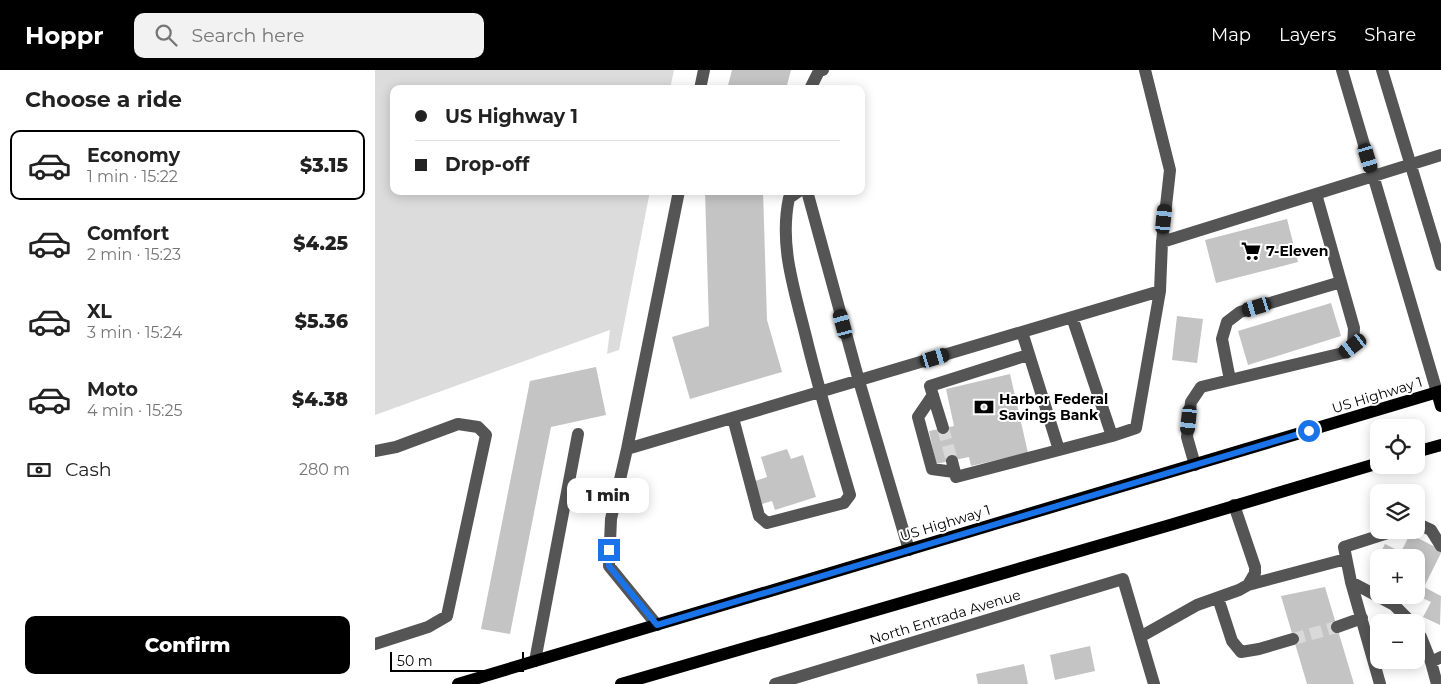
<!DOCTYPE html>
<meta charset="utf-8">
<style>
:root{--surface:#fff;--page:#f2f2f2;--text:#222;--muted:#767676;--line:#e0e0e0;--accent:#000}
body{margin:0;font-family:Montserrat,sans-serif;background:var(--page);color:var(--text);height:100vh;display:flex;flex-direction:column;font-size:19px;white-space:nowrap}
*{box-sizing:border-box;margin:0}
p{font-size:16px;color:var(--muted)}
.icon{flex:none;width:28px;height:28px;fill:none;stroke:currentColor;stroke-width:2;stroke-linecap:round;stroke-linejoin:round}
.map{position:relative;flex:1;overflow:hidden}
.sheet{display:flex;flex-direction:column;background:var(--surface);width:375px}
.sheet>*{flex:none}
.hud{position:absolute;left:15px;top:15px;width:475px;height:110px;border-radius:10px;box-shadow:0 2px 12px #0003;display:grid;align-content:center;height:110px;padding:0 25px;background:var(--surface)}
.controls{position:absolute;left:995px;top:349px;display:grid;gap:10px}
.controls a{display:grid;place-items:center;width:55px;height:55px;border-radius:10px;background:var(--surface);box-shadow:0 2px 12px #0003;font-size:25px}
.scale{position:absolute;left:15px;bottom:12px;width:134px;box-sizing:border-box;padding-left:5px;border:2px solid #000;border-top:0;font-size:14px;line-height:18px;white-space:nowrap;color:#000;-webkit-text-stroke:4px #fff;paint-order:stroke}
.end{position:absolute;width:22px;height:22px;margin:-11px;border:6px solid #1a73e8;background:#fff;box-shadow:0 0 0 2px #fff}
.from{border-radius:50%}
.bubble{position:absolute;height:35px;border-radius:10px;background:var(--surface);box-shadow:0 2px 12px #0003;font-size:16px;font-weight:800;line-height:35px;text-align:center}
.car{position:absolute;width:15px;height:30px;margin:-15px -8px;border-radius:6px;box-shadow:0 0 4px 1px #0007;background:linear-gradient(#222 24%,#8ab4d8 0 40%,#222 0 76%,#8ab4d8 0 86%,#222 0)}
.hud b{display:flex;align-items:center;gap:18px;height:48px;font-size:19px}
.hud b+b{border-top:1px solid var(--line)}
.hud i{width:12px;height:12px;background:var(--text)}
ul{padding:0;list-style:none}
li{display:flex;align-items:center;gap:15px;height:70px;margin:0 10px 8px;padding:0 15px;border:2px solid transparent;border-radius:10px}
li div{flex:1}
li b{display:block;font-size:19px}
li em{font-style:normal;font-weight:800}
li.selected{border-color:var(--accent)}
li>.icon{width:45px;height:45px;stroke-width:1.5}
h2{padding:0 25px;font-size:22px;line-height:60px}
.pay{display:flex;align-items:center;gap:12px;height:55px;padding:0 25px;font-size:19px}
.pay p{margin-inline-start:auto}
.primary-button{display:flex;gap:10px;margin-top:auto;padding:10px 25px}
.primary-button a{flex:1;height:58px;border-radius:10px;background:var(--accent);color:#fff;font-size:20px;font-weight:800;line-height:58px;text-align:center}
header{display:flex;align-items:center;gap:30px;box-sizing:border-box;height:70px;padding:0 25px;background:var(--accent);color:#fff}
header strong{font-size:24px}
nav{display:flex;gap:28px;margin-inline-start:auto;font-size:18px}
.search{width:350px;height:45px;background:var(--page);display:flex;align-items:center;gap:12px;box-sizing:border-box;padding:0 18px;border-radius:10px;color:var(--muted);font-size:19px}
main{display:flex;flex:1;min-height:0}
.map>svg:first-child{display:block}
.green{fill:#dcdcdc}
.building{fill:#c4c4c4}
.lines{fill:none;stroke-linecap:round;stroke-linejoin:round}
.minor-tunnel{stroke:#d9d9d9;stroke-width:12;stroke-dasharray:12 6;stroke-linecap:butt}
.minor{stroke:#555;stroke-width:12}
.major{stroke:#000;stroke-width:12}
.route{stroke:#1a73e8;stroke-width:6}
.labels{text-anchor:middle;stroke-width:4;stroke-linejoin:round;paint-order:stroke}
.poi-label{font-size:14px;font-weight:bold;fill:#000;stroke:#fff;text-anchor:start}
.street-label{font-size:14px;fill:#000;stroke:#fff}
</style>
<header>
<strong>Hoppr</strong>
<div class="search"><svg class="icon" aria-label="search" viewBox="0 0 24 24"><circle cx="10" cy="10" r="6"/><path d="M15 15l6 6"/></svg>Search here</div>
<nav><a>Map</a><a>Layers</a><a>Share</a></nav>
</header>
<main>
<section class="sheet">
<h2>Choose a ride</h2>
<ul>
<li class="selected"><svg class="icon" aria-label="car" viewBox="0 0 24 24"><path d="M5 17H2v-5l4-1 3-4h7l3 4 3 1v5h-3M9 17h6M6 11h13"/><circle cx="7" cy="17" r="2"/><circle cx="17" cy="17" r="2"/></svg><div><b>Economy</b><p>1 min · 15:22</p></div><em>$3.15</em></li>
<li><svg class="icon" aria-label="car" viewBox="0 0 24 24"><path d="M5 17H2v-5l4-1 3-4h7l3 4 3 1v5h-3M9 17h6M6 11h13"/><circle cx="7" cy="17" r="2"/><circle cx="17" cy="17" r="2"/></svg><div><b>Comfort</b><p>2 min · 15:23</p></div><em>$4.25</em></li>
<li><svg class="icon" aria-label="car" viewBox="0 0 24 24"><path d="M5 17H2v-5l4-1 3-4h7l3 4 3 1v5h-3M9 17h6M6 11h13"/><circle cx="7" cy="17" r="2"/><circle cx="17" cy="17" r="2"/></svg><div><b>XL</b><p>3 min · 15:24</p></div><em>$5.36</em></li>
<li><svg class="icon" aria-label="car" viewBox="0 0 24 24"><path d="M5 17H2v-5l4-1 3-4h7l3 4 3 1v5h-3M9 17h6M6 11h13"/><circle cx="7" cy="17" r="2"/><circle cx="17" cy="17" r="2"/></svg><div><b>Moto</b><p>4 min · 15:25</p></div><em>$4.38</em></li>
</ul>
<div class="pay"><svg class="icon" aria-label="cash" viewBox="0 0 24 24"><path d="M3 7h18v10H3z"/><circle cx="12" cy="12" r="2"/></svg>Cash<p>280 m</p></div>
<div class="primary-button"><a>Confirm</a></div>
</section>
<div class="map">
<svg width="1066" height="614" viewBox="0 0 1066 614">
<rect width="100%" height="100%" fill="#fff"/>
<path class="green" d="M0,0H299L295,19H19V121H275L244,280L232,284L235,260L0,345Z"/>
<path class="building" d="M357,0H416L411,19H352Z
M330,121H388L392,250L407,302L315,329L297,267L334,256Z
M912,149L923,192L841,213L830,170Z
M956,233L966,266L873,295L863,261Z
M802,246L828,249L822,293L797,290Z
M221,297L231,345L176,357L135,564L106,559L155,311Z
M635,304L653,383L596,396L594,387L561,394L554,361L579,356L571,319Z
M412,379L416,389L428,385L441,427L400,440L397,431L387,434L380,411L392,407L386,387Z
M1035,464L1066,480V483L1049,517L1066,526L1065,555L1048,547L1056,532L1041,525V488H1004V506L996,502L1010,474L1026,482Z
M950,517L979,614H932L906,526Z
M715,576L720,601L680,610L675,585Z
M649,594L653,614H603L601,604Z"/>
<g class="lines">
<path class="minor-tunnel" d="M568,358L577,391
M918,569L962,557"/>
<path class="minor" d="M967,0L1062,322
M1007,0L1066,195
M325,19L329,0
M435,19L444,1L448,0
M432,121L484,311L534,480
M787,172L1066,85
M647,262L684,380L737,366L697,247
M855,310L847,269L852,252L865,242L966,212
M558,325L543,347L557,399L579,402
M358,348L384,446L392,453L469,433L475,425C459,371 443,317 430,263C419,218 404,175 414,128L424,121
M568,358L555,316L653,285
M737,366L761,358L785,221L787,172L795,100L770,0
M252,379L785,221
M0,381L21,377L83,354L103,357L111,365L72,546L53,557L0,574
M577,391L581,407L684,380
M820,395L812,367L816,332L826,317L968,283L978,276L979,258L941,124
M1041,454H1043L1056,460L1066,476
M976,512L1019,535L1036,552
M873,515L971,489
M843,528L857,571L866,582L884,579L918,569
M282,555L234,496L236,449L252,379L304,121
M962,557L987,548
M1041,560L1046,567L1056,592L1066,587
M765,567L822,535L864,520L873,515L880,503V497L859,435
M160,591L203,364
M1056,592L1062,614
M400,614L748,509L779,614
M1005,614L976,512L969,477L1022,460"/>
<path class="major" d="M1062,322L1066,336
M1041,382L1066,375
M83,614L1066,321
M246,614L795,455L1004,393"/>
</g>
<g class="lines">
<path class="route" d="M234,480V496L282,555L934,361"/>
</g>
<defs>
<symbol id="supermarket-bare" viewBox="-9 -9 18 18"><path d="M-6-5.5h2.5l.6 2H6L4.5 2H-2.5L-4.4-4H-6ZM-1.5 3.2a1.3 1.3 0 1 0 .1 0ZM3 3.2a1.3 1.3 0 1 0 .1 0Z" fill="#000" stroke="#fff" stroke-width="2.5" paint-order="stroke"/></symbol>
<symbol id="bank-bare" viewBox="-9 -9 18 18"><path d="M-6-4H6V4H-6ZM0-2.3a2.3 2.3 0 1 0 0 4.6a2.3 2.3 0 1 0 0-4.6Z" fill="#000" stroke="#fff" stroke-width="2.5" paint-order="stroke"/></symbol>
</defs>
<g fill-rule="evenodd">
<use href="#supermarket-bare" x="862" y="167" width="28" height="28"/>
<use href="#bank-bare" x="595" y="323" width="28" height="28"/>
</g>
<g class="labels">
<g class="poi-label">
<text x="891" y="186">7-Eleven</text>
<text x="624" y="334">Harbor Federal<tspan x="624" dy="16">Savings Bank</tspan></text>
</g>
<g class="street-label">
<text transform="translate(1002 325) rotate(-17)" y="5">US Highway 1</text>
<text transform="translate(570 453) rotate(-17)" y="5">US Highway 1</text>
<text transform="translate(570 547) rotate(-17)" y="5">North Entrada Avenue</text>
</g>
</g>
</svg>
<div class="controls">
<a><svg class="icon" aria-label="locate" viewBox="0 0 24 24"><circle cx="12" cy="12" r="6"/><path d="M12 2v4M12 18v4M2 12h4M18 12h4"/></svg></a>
<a><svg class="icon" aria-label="layers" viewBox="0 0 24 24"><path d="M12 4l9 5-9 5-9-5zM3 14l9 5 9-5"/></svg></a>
<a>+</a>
<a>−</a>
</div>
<div class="scale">50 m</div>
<i class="end from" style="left:934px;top:361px"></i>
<i class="end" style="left:234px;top:480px"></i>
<div class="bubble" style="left:192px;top:408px;width:82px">1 min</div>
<i class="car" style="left:993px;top:88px;rotate:163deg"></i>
<i class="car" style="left:789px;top:149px;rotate:6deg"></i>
<i class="car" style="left:882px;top:237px;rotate:253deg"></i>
<i class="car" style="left:468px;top:254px;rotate:345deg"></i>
<i class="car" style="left:978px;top:276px;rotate:233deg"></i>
<i class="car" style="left:560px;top:288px;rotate:73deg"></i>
<i class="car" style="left:814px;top:350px;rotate:186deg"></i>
<div class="hud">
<b><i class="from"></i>US Highway 1</b>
<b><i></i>Drop-off</b>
</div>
</div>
</main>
